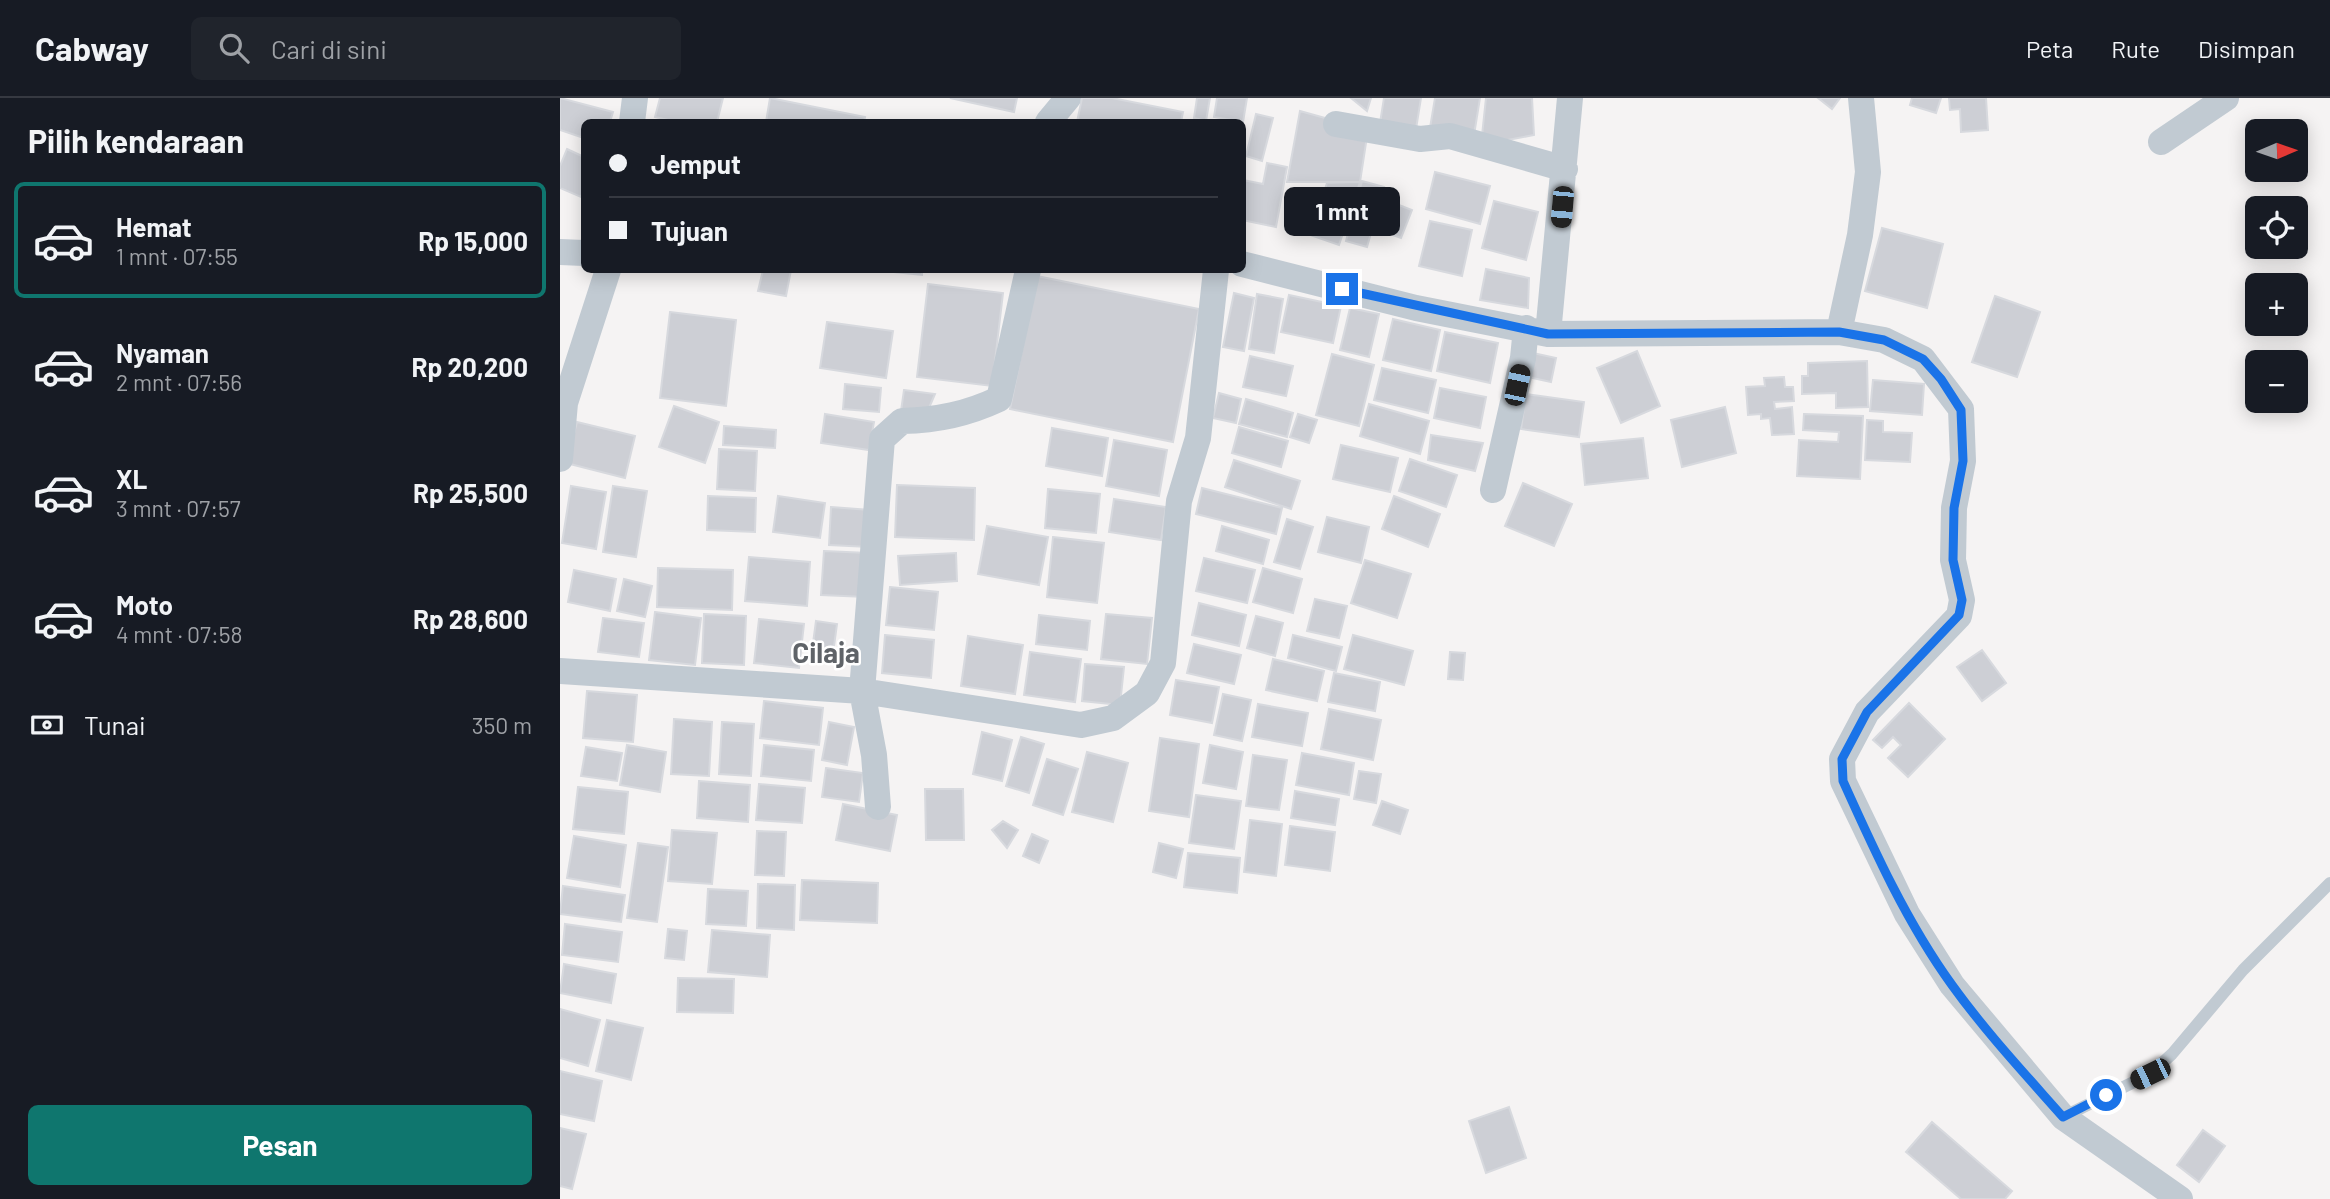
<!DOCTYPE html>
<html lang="id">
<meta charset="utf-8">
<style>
:root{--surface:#171b24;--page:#20242c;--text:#f1f3f6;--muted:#9ea1a6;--line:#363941;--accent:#0f766e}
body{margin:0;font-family:Barlow,sans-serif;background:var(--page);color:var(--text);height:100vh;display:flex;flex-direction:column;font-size:26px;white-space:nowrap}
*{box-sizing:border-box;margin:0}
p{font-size:23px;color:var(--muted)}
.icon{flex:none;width:38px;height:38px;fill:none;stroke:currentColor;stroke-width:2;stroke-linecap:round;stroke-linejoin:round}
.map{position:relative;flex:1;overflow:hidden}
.panel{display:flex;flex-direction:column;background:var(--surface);width:560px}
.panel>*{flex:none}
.hud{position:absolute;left:21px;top:21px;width:665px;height:154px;border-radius:10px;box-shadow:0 4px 18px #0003;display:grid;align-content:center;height:154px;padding:0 28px;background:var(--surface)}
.needle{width:46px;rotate:88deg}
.tools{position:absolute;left:1685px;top:21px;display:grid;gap:14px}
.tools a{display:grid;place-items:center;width:63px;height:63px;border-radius:10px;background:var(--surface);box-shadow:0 4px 18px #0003;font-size:35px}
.end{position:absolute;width:32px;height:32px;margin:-16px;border:9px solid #1a73e8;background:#fff;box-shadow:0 0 0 4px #fff}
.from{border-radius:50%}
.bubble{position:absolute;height:49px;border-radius:10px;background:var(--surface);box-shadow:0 4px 18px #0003;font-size:23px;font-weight:700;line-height:49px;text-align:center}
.car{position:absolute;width:21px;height:42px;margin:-21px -10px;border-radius:9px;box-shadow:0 0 5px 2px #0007;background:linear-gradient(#222 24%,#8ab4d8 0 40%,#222 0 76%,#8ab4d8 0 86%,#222 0)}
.hud b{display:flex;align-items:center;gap:24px;height:66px;font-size:26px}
.hud b+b{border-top:2px solid var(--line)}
.hud i{width:18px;height:18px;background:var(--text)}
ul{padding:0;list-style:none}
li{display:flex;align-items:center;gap:21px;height:116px;margin:0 14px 10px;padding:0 14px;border:4px solid transparent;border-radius:10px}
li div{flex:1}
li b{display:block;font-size:26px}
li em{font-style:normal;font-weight:700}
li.active{border-color:var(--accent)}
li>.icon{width:63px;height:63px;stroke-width:1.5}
h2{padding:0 28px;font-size:32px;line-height:84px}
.pay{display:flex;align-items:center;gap:18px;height:77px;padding:0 28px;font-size:26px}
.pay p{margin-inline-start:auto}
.action{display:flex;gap:14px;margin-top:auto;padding:14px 28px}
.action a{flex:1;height:80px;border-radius:10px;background:var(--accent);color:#fff;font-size:28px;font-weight:700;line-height:80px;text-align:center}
header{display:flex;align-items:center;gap:42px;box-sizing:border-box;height:98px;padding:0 35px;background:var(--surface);border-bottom:2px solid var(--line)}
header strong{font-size:33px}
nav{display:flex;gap:38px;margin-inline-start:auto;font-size:24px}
.search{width:490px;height:63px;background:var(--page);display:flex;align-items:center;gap:18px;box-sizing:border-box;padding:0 24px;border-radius:10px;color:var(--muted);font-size:26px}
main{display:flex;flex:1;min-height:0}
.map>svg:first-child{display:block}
.building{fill:#cdcfd5;stroke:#d7d9de;stroke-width:2}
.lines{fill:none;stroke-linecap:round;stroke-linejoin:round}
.lane{stroke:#c1cad2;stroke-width:12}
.street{stroke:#c1cad2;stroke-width:26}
.route{stroke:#1a73e8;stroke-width:9}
.labels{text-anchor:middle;stroke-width:5;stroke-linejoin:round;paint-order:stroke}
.quarter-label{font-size:28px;font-weight:bold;fill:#5f6368;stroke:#fff}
</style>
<header>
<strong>Cabway</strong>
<div class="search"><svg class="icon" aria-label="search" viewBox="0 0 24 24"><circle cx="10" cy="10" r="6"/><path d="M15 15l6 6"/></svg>Cari di sini</div>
<nav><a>Peta</a><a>Rute</a><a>Disimpan</a></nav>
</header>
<main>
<section class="panel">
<h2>Pilih kendaraan</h2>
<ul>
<li class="active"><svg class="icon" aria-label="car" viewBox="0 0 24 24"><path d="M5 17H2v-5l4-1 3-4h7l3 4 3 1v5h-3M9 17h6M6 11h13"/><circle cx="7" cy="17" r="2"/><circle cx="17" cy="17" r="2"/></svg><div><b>Hemat</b><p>1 mnt · 07:55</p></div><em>Rp 15,000</em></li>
<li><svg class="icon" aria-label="car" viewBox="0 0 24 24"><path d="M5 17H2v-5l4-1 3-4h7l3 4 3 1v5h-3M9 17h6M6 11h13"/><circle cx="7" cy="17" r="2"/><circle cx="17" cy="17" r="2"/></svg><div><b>Nyaman</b><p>2 mnt · 07:56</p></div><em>Rp 20,200</em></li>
<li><svg class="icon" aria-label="car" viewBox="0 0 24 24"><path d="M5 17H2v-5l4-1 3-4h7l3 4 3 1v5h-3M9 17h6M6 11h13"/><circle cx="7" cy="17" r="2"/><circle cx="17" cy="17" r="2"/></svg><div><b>XL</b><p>3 mnt · 07:57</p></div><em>Rp 25,500</em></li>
<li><svg class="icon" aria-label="car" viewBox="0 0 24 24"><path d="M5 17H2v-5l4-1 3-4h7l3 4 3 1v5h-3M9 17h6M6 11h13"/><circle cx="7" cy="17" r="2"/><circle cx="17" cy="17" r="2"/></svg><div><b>Moto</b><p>4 mnt · 07:58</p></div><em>Rp 28,600</em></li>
</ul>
<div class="pay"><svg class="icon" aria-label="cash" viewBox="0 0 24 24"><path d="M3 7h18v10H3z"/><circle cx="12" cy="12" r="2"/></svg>Tunai<p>350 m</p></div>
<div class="action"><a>Pesan</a></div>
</section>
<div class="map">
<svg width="1770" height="1101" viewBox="0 0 1770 1101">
<rect width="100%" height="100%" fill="#f5f3f3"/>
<path class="building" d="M0,0L53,14L50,24H24V40L0,32Z
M100,0H163L157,24H117L95,19Z
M210,0L305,19L304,24H206Z
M390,0H457L454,14Z
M522,0H552L623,14L621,24H517Z
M637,0H650L646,23L634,20Z
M657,0H687L683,24L654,19Z
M791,0H811L807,13Z
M824,0H861L856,31L820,25Z
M875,0H920L914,37L870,30Z
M926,0H972L974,37L921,47Z
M1258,0H1280L1272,11Z
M1352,0H1381L1376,15L1350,7Z
M1389,0H1426L1428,32L1401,34L1400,11L1390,12Z
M740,13L808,32L800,84H727Z
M696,16L713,20L702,63L686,58Z
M7,51L24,59V90L21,99L0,90V68Z
M707,65L727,69L716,129L682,122L683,82L703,86Z
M875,74L930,88L920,126L866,111Z
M802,83L824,89L807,149L786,143Z
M800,84L779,147L750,137L767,85Z
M934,103L978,114L966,162L922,150Z
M839,107L852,112L841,140L827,135Z
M870,123L912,132L902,178L859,168Z
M1322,130L1383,146L1367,210L1305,193Z
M926,171L969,180L968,210L920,202Z
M203,172H231L226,198L198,193Z
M314,172H362V177Z
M477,178L639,211L613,344L450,311Z
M368,186L443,195L432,288L357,279Z
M674,195L694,200L684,253L663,249Z
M697,196L723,201L714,255L689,251Z
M729,197L781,208L773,245L721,234Z
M1435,198L1480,214L1457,279L1412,264Z
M790,210L819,216L809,259L780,252Z
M110,214L176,222L166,308L100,300Z
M833,221L880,232L871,273L823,262Z
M267,224L333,233L326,280L260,270Z
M885,234L938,245L930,285L877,273Z
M1077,253L1100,308L1061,325L1037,270Z
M973,255L996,260L991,284L968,279Z
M772,256L814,267L799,328L756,317Z
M690,258L733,268L726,298L683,289Z
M1307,263L1308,309L1276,310V295L1242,296V278H1248V265Z
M822,270L876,282L868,315L814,302Z
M1224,279L1225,289H1233L1234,303L1214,304L1215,311L1232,309L1234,336L1212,337L1210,320L1201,321V316L1188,317L1186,289L1205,288L1204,280Z
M1313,282L1364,286L1362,317L1310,313Z
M285,286L321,290L319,314L283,311Z
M880,290L926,299L920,330L874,320Z
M344,292L375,296L366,317L341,313Z
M659,295L681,301L676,325L653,320Z
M966,296L1024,304L1019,339L961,331Z
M686,301L733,315L727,339L679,326Z
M809,306L869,323L860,356L800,338Z
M114,308L159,324L145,365L99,349Z
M1165,309L1176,355L1122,369L1111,322Z
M265,316L314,324L309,352L261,345Z
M738,316L757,322L749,345L730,339Z
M1244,316L1303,318L1300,381L1237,378L1239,342L1278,344L1279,334L1243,332Z
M1307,322L1323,323V334L1352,335L1350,364L1305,362Z
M17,324L75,338L65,380L6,365Z
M164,328L216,332L215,350L163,347Z
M679,329L728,343L721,369L672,355Z
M492,330L548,340L542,378L486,368Z
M871,337L923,345L915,373L868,362Z
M1083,340L1088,380L1025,387L1021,346Z
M554,342L607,352L599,398L546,388Z
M781,347L838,360L830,394L773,381Z
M159,351L197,353L195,393L157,391Z
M850,361L897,377L886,409L839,393Z
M674,362L740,383L731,411L665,389Z
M963,385L1012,406L994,448L945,428Z
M337,387L415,390L414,442L335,439Z
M11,388L46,394L36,451L2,445Z
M53,388L87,393L76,459L43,454Z
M642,390L722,410L716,436L636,416Z
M488,391L540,396L536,435L485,430Z
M148,398L196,400L195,434L147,432Z
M218,398L265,405L260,440L213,434Z
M834,398L880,416L868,449L822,431Z
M554,401L606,409L601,442L549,434Z
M271,409L310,412L309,449L269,447Z
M767,419L809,429L801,465L758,454Z
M727,421L753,429L740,471L714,464Z
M427,428L488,439L479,487L418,476Z
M662,428L709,442L703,466L656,453Z
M493,439L544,445L537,505L487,499Z
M264,453L308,455L306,499L261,497Z
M396,455L397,483L340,487L338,458Z
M189,459L250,464L247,508L185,503Z
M644,460L695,472L687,505L636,493Z
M805,462L851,476L837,520L791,505Z
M98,470L173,472L172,512L97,509Z
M703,470L742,481L733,515L693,504Z
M14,472L56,481L50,513L8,504Z
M64,481L92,488L85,519L57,513Z
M330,489L378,494L374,532L326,527Z
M755,501L787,508L779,540L747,533Z
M639,505L686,517L679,548L632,537Z
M95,514L141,520L135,567L89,562Z
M144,516L186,518L184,567L142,565Z
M546,516L592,520L587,566L541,561Z
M479,517L530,523L527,552L476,546Z
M696,518L723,525L715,558L687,550Z
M43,520L84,525L79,559L38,554Z
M199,521L244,526L239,570L194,565Z
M256,523L277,526L272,563L251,560Z
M325,537L374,542L371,580L322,575Z
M733,537L782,549L776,573L728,560Z
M793,537L853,553L844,587L784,571Z
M408,538L463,547L455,596L401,588Z
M634,546L681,557L674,586L627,575Z
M1422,552L1446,585L1422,603L1397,569Z
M470,554L521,561L515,604L464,597Z
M890,554L905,555L903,582L888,581Z
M713,561L764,573L757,603L706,592Z
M525,566L564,569L560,607L522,603Z
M774,575L820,584L815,613L768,604Z
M616,582L659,589L652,625L610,617Z
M27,593L77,597L73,644L23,640Z
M663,596L691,602L682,643L654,637Z
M204,603L263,610L259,647L200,640Z
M1349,605L1385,641L1348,679L1328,660L1341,647L1333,639L1322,650L1313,642Z
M698,606L748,615L742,648L692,639Z
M769,611L821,622L813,662L761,651Z
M114,621L152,624L149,678L111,676Z
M162,624L194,626L191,678L159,676Z
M269,624L294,629L287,667L262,662Z
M422,634L452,642L442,683L413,676Z
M461,639L484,646L469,695L446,688Z
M600,640L639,646L629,719L589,713Z
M67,647L106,654L100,694L60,687Z
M204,647L254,652L251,683L201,678Z
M650,647L683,654L676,691L643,685Z
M26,649L62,655L57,683L21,678Z
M527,654L568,665L553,724L512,714Z
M742,655L794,665L789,697L736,687Z
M693,657L727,662L719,712L686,708Z
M487,661L518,671L503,717L473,707Z
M266,670L303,675L299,704L262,699Z
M799,673L821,676L816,705L794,701Z
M139,683L190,687L188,724L137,720Z
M199,686L245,690L242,725L196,722Z
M18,689L68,694L64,736L13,731Z
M365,691H403L404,742H366Z
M735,693L779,701L775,727L731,720Z
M636,697L681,703L674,751L629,745Z
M822,703L848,712L840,736L813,727Z
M283,706L337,717L330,753L276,742Z
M690,722L722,726L716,778L684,774Z
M443,723L458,732L447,750L432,732Z
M730,728L775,734L770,773L725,767Z
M112,732L157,735L152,786L108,783Z
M197,733L226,734L224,778L195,777Z
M472,736L488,743L479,765L463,758Z
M14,738L66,747L60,789L7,780Z
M78,745L108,749L97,824L67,820Z
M599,745L623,751L616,780L593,774Z
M628,755L680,760L677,795L624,789Z
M242,782L318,785L317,825L240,822Z
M198,786L235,787L234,832L197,830Z
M3,788L65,797L61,824L0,816Z
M148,791L188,793L186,828L146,826Z
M5,826L62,834L58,864L2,857Z
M108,831L127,833L124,862L105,860Z
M152,832L210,837L207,879L148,874Z
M4,866L56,876L51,905L0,895Z
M118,880L174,881L173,915L117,914Z
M0,911L40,922L28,968L0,960Z
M47,922L83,930L71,982L36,973Z
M0,973L42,983L34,1023L0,1016Z
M949,1009L966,1060L926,1075L909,1023Z
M1372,1024L1452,1093L1445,1101H1401L1346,1054Z
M0,1030L26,1036L12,1091L0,1088Z
M1643,1032L1665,1048L1639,1084L1617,1067Z"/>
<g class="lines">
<path class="lane" d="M1503,1019L1590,976L1612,956L1683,872L1770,785"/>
<path class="street" d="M72,24L75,0
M488,24L508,0
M776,26L860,41L890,38L1005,71
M1601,44L1666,0
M0,154L24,155
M682,166L856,210L988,236L1279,234L1324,242L1363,261L1401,311L1403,363L1394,410L1393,462L1402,502L1399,518L1307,614L1282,661L1283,683L1347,816L1392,887L1503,1019L1620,1101
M1279,234L1300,137L1308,74L1301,0
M988,236L1010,0
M0,361L5,305L48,172
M933,392L963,260L966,230
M0,573L302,593L521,627L553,620L587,595L603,565L619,403L638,340L656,172
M318,709L314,657L302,593L322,341L342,323C378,322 407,316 439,301L468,172"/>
</g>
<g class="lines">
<path class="route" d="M782,191L988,236L1279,234L1324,242L1363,261L1381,281L1401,312L1403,363L1394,410L1393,462L1402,502L1399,517L1307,614L1282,661L1283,683C1314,752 1347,825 1392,887C1425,933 1465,976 1503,1019L1546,997"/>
</g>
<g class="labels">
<g class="quarter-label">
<text x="266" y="565">Cilaja</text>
</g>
</g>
</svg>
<div class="tools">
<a><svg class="needle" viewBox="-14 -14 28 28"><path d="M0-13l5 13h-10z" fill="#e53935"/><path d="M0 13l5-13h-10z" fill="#9ea1a6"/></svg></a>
<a><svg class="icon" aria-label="locate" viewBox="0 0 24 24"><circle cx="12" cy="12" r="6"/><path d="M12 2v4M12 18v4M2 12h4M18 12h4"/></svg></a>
<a>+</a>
<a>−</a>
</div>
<i class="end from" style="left:1546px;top:997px"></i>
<i class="end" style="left:782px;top:191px"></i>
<div class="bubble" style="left:724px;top:89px;width:116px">1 mnt</div>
<i class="car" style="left:1002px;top:109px;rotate:185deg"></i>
<i class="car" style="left:957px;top:287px;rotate:12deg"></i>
<i class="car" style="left:1590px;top:976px;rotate:244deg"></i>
<div class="hud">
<b><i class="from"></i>Jemput</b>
<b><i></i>Tujuan</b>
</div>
</div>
</main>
